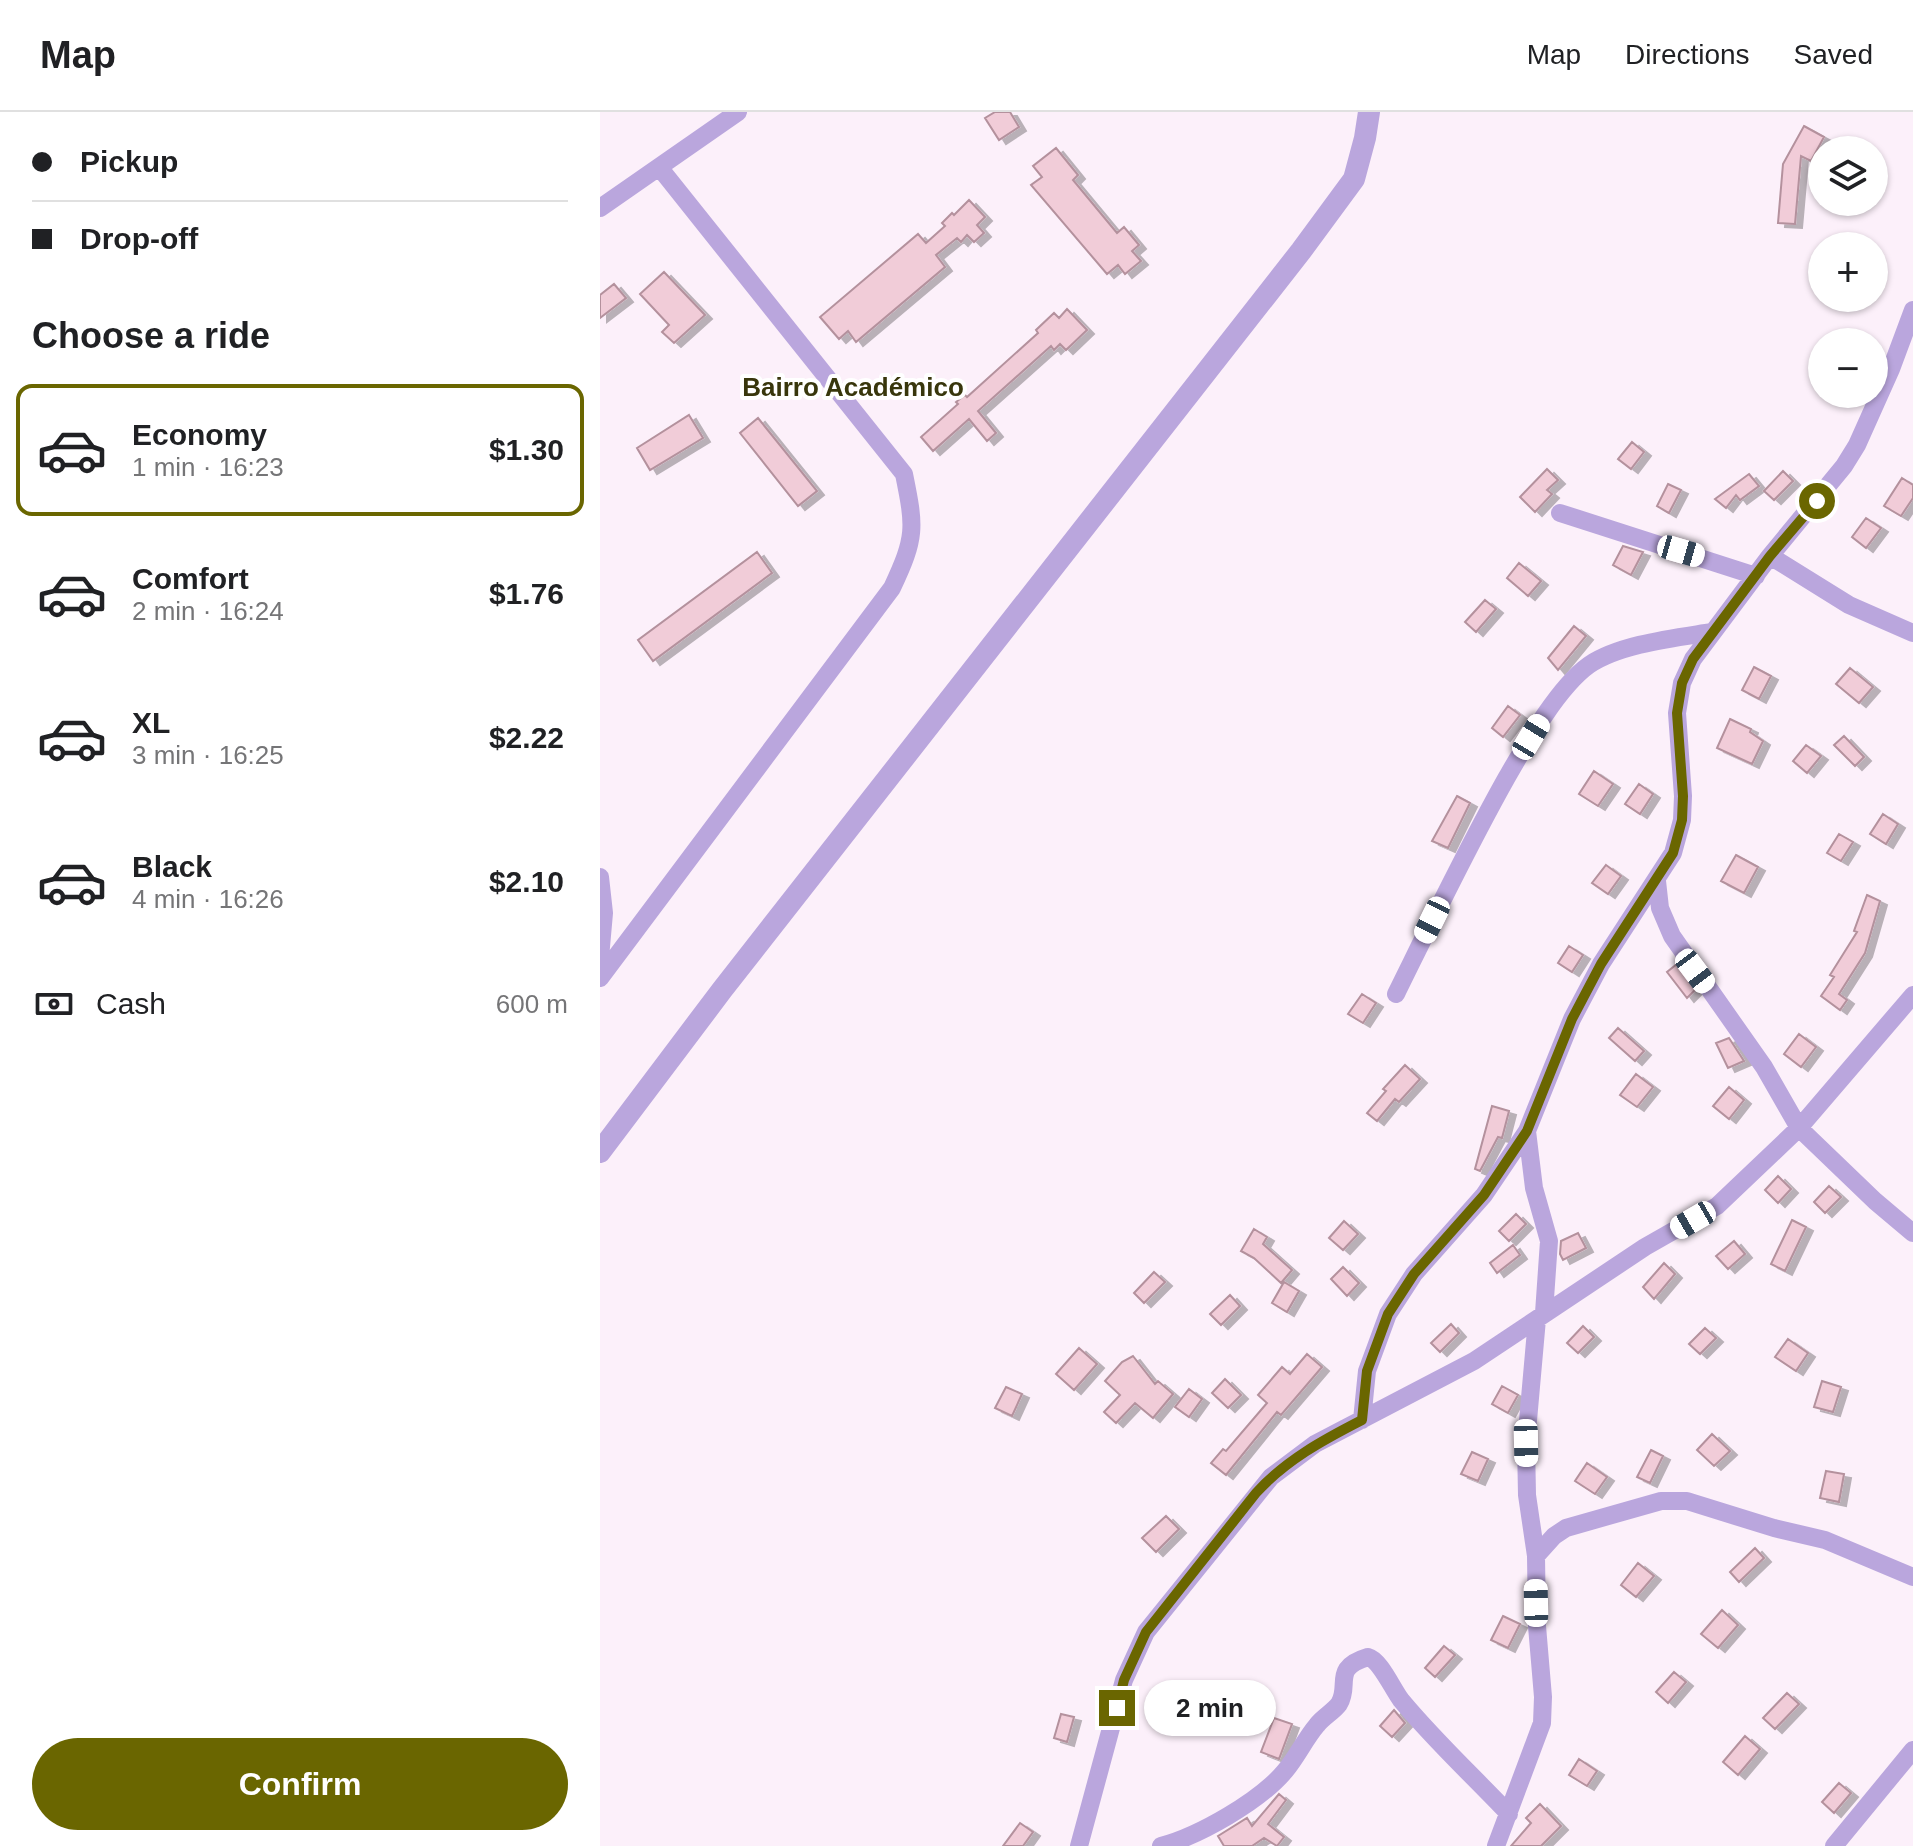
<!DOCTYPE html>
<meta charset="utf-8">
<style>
:root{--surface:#fff;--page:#f2f2f2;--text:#202124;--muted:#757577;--line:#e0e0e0;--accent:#6a6600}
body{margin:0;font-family:Arial,sans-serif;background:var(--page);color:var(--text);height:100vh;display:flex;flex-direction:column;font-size:30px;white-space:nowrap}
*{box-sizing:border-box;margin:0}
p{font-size:26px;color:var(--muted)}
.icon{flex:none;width:44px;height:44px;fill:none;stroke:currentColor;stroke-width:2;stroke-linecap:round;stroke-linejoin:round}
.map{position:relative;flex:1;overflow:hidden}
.side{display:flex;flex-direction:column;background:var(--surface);width:600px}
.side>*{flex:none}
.top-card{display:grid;align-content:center;height:176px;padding:0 32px;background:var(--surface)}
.fabs{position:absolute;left:1208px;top:24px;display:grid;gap:16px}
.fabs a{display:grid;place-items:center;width:80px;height:80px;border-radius:50%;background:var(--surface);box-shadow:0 2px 6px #0004;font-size:40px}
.end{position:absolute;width:36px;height:36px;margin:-18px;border:10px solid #6a6600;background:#fff;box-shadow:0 0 0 4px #fff}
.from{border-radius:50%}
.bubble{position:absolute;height:56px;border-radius:28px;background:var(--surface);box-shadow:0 2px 6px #0004;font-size:26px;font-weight:600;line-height:56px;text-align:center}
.car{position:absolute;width:24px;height:48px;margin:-24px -12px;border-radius:10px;box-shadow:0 0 6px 2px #0007;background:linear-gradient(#fff 24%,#345 0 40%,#fff 0 76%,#345 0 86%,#fff 0)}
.top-card b{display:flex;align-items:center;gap:28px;height:76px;font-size:30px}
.top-card b+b{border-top:2px solid var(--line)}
.top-card i{width:20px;height:20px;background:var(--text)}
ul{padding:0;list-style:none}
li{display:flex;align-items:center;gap:24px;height:132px;margin:0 16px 12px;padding:0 16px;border:4px solid transparent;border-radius:16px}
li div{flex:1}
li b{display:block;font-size:30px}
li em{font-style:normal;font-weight:600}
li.on{border-color:var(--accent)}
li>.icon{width:72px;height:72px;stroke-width:1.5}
h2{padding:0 32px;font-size:36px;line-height:96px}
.pay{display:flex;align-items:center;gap:20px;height:88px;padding:0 32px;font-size:30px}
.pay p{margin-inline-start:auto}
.cta{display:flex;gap:16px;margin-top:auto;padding:16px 32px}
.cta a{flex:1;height:92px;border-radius:48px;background:var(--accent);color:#fff;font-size:32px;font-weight:600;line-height:92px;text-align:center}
header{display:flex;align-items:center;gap:48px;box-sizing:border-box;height:112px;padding:0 40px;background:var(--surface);border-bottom:2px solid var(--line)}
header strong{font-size:38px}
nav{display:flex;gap:44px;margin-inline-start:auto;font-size:28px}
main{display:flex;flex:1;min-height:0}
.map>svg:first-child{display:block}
.building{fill:#f1ccd8;stroke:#b4919d;stroke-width:2;filter:url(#shadow)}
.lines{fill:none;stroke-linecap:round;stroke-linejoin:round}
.minor{stroke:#baa6dd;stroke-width:18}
.tertiary{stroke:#baa6dd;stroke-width:22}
.route{stroke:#6a6600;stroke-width:10}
.labels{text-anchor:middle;stroke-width:8;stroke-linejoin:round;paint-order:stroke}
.neighbourhood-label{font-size:26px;font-weight:bold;fill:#38360c;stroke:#fff}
</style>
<header>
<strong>Map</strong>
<nav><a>Map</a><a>Directions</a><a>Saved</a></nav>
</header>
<main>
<section class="side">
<div class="top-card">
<b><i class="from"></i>Pickup</b>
<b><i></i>Drop-off</b>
</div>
<h2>Choose a ride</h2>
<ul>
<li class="on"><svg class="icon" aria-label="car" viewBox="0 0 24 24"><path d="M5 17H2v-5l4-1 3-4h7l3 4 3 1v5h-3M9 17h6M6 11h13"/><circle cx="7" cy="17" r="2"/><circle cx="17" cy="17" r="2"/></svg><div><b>Economy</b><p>1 min · 16:23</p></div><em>$1.30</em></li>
<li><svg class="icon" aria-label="car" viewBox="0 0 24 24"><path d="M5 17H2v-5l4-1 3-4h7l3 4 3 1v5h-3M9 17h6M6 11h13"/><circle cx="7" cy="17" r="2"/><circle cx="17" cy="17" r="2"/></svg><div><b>Comfort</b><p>2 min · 16:24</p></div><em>$1.76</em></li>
<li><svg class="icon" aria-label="car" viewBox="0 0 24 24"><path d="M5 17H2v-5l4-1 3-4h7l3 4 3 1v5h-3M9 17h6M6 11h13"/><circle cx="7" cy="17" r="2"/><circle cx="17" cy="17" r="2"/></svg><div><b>XL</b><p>3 min · 16:25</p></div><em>$2.22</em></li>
<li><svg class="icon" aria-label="car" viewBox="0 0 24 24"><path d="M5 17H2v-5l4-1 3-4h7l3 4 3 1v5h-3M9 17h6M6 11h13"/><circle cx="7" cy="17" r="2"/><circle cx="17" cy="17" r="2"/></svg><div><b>Black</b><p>4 min · 16:26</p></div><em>$2.10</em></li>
</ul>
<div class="pay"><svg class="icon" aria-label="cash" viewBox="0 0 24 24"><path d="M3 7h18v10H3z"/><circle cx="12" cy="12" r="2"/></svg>Cash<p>600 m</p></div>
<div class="cta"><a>Confirm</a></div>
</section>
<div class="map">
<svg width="1313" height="1734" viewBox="0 0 1313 1734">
<defs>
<filter id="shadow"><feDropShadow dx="7" dy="4" stdDeviation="0" flood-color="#0004"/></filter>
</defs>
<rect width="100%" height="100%" fill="#fcf0fa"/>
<path class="building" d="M395,0H410L419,15L399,28L385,6Z
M1204,14L1224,25L1211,49L1201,44L1195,112L1178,111L1183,52Z
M456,36L478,63L473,68L517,121L524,115L539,133L532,139L541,149L525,162L518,153L507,162L431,73L442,65L433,54Z
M369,88L385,105L377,113L384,121L374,130L367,123L361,130L357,126L336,143L345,155L256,230L248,219L239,227L220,205L318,122L326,131L345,114L342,111L352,101L354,103Z
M64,160L105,203L74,231L62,220L69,213L40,182Z
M14,172L26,186L0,206V183Z
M467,197L487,218L466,238L460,232L454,238L451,234L378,299L396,321L387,329L369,307L333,339L321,325L358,292L356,290L365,283L367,285L438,221L436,218L454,201L459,206Z
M89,303L103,326L50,358L37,336Z
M158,306L217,379L198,394L140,321Z
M1032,330L1044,340L1031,357L1018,347Z
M947,357L958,368L947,378L952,382L935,400L920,385Z
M1183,359L1193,369L1174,388L1164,379Z
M1149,362L1159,374L1140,388L1136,383L1126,396L1115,387Z
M1302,366L1313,373V386L1301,404L1284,394Z
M1068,372L1081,378L1069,401L1057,394Z
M1266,406L1281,416L1266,436L1252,425Z
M1023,434L1043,440L1031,463L1013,453Z
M157,440L172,461L53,549L38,528Z
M919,451L941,469L928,484L907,466Z
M885,488L896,497L876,520L865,510Z
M974,514L986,524L958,558L948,546Z
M1154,555L1171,564L1159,587L1142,578Z
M1250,556L1273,575L1259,591L1236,572Z
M908,594L920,603L903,625L892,616Z
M1130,607L1151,617L1150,620L1163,629L1152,652L1117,636Z
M1244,624L1264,645L1255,654L1234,633Z
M1206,633L1221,644L1207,661L1193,649Z
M994,659L1013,672L998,694L979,682Z
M1039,672L1053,682L1040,702L1025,692Z
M857,684L870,691L848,736L832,729Z
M1283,702L1298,712L1286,732L1270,722Z
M1239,722L1253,730L1241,749L1227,741Z
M1136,743L1158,755L1144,781L1121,769Z
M1006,753L1021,764L1008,782L992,771Z
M1267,783L1280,789L1265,841L1239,882L1247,888L1240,898L1221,884L1234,865L1230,863L1257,820L1254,819Z
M969,834L983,843L972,860L958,851Z
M1077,852L1095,878L1087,886L1067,860Z
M762,882L776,891L763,911L748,902Z
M1018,916L1044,939L1035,949L1009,926Z
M1199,922L1216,935L1201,955L1184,942Z
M1129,926L1144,949L1128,956L1116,931Z
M805,953L820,967L799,990L795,987L777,1009L767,1001L786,979L783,977Z
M1036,962L1053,975L1037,995L1020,983Z
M1129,975L1144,988L1129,1007L1113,994Z
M892,994L909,999L902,1026L898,1025L880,1059L875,1057Z
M1178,1064L1191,1077L1178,1091L1165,1078Z
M1229,1074L1241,1085L1225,1101L1214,1090Z
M916,1102L926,1112L909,1129L899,1119Z
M1192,1108L1206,1115L1185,1159L1171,1152Z
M744,1109L758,1122L743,1138L729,1126Z
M654,1117L667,1125L663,1132L692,1158L681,1171L654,1146L641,1139Z
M978,1121L986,1136L963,1148L960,1142L961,1129Z
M1134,1129L1145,1142L1128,1157L1116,1144Z
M913,1133L920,1143L897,1161L890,1151Z
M1064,1151L1075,1162L1054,1187L1043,1175Z
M743,1155L759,1171L747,1184L731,1167Z
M554,1160L565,1170L544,1191L534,1181Z
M684,1170L699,1179L687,1200L672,1191Z
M630,1183L640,1194L621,1213L610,1202Z
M851,1212L859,1221L840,1240L831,1231Z
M983,1214L994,1225L978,1241L967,1231Z
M1105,1216L1116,1226L1100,1242L1089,1232Z
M1188,1227L1208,1241L1196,1259L1175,1245Z
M479,1236L497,1252L474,1278L456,1262Z
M707,1242L722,1255L681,1303L677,1300L626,1363L611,1351L623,1337L626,1339L667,1291L658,1283L682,1255L690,1262Z
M533,1244L555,1272L558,1269L573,1282L553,1306L535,1291L516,1311L504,1300L520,1283L505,1269L522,1250Z
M625,1267L641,1283L628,1296L612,1281Z
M1222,1269L1241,1275L1233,1300L1214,1295Z
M902,1274L918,1283L908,1301L892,1292Z
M406,1275L422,1282L412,1304L395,1296Z
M589,1277L602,1287L589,1305L575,1295Z
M1112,1322L1130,1339L1114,1354L1097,1338Z
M1051,1338L1063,1344L1050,1371L1037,1365Z
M872,1340L888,1347L878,1369L861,1362Z
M987,1351L1007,1365L995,1382L975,1369Z
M1226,1359L1244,1362L1239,1390L1220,1386Z
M566,1404L579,1417L556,1440L542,1426Z
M1155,1436L1164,1446L1139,1470L1130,1460Z
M1038,1451L1054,1464L1036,1485L1021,1473Z
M1122,1498L1138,1513L1118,1536L1101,1522Z
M903,1504L920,1512L908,1536L891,1528Z
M844,1534L855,1543L835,1565L825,1556Z
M1074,1560L1086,1570L1068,1591L1056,1580Z
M1187,1581L1199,1592L1175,1617L1163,1606Z
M794,1598L805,1611L792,1625L780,1614Z
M461,1602L474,1605L467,1630L454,1626Z
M674,1606L692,1612L679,1647L661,1640Z
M1145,1624L1160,1637L1138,1663L1123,1650Z
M979,1647L997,1659L987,1674L969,1663Z
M1239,1671L1251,1681L1234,1701L1222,1690Z
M679,1682L686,1688L668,1712L684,1725L677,1734L664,1726L652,1734H624L618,1724L647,1706L652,1714Z
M940,1692L961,1714L941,1734H911L931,1711L926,1706Z
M420,1711L433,1720L423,1734H403Z"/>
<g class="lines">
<path class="minor" d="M0,96L138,0
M960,401L1156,464
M1170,444L1249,493L1313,521
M0,765L4,801L0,846
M1057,769L1060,796L1072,824L1164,955L1199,1016L1275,1089L1313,1121
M0,866L292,476C316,425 315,416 304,362L59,55
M796,882C832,809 867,736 907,665C926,632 958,575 989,553C1020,532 1075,526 1112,520
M927,1019L934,1076L949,1129L944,1201
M762,1308L767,1259L788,1202L814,1162L884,1083L927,1019L972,907L1001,852L1073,741L1082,708L1083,684L1077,601L1082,571L1093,547L1170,444L1244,354L1257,333L1291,257L1313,198
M936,1444L954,1424L966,1416L1061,1389H1087L1174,1416L1225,1428L1313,1465
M479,1734L524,1568L546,1520L671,1365L715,1332L874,1249L1045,1135L1117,1094L1199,1016L1313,883
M561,1734C599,1724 660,1689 685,1659C697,1645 705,1627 717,1613C723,1605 733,1600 739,1592C751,1573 731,1556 768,1545C780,1548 792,1576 801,1588C834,1628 873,1664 909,1702
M896,1734L942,1611L943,1585L937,1514L936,1444L927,1383L926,1331L937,1207
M1234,1734L1313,1638"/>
<path class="tertiary" d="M0,1040L122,878L701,139L754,67L765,26L769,0"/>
</g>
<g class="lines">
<path class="route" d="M517,1596L524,1568L546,1520L656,1381C686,1348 723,1328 762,1308L767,1259L788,1202L814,1162L884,1083L927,1019L972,907L1001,852L1073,741L1082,708L1083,684L1077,601L1082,571L1093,547L1170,444L1217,389"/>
</g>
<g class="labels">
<g class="neighbourhood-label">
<text x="253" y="284">Bairro Académico</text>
</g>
</g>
</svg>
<div class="fabs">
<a><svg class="icon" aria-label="layers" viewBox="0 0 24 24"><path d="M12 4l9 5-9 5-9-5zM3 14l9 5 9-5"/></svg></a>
<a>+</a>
<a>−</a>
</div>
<i class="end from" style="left:1217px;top:389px"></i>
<i class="end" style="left:517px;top:1596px"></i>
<div class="bubble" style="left:544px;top:1568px;width:132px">2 min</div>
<i class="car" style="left:1081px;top:439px;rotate:106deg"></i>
<i class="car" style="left:931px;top:625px;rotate:31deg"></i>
<i class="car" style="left:832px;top:808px;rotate:206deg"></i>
<i class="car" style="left:1095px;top:859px;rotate:143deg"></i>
<i class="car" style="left:1093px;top:1108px;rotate:240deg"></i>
<i class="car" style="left:926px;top:1331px;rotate:179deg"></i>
<i class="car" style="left:936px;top:1491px;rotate:359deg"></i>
</div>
</main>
